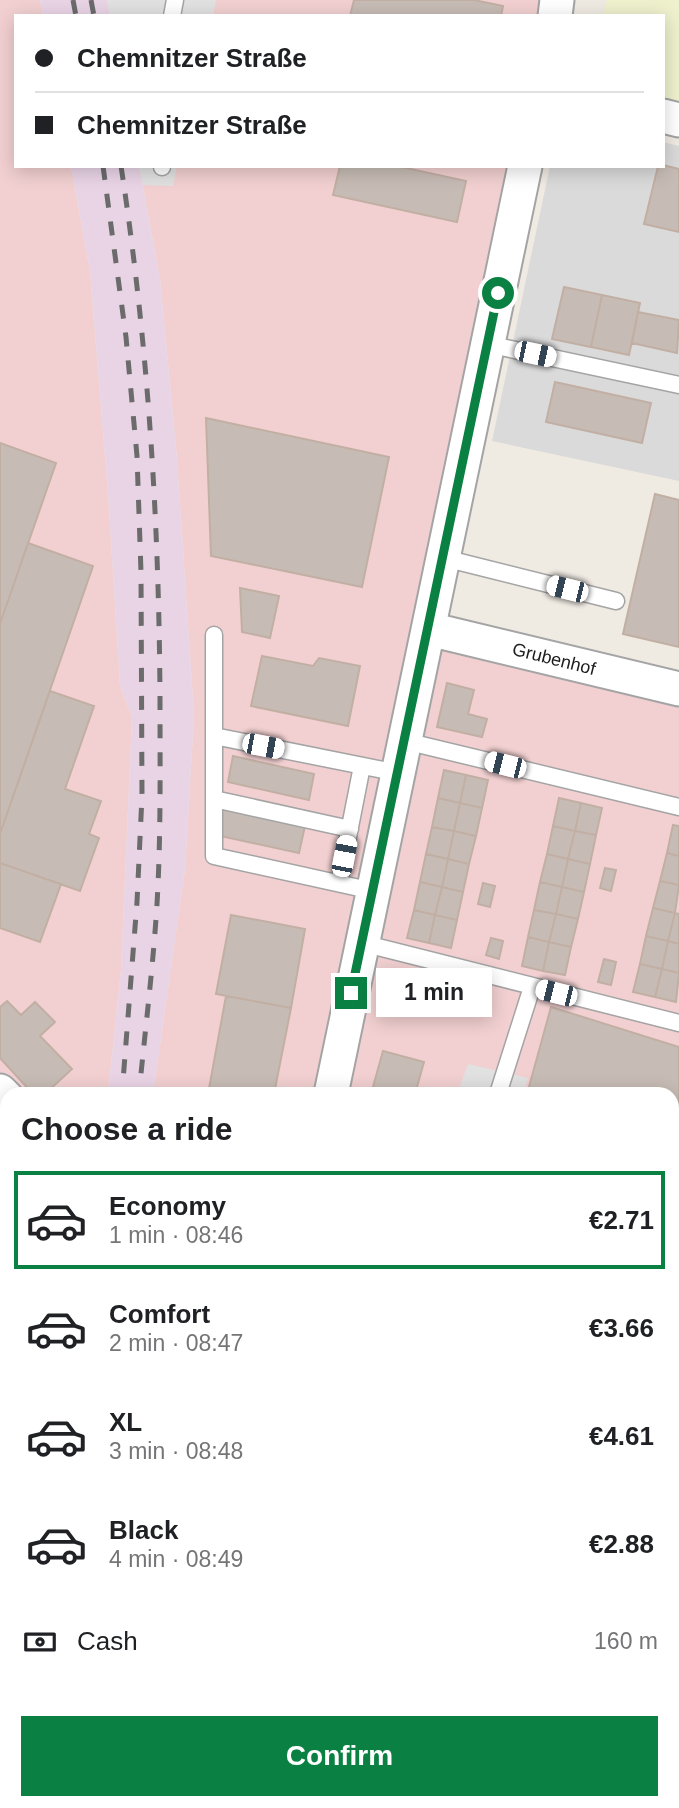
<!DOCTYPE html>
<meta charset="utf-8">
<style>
:root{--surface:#fff;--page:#f2f2f2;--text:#202124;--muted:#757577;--line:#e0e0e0;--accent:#0b8043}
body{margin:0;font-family:Arial,sans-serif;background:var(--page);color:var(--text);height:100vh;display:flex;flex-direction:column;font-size:26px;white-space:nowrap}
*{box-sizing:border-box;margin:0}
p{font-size:23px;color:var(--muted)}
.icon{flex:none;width:38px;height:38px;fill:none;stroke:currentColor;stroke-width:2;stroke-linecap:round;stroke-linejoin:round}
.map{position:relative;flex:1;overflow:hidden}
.drawer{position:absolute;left:0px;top:1087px;width:679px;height:723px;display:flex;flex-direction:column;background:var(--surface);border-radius:21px 21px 0 0;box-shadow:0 4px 18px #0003}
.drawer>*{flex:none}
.top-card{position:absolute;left:14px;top:14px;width:651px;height:154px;border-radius:0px;box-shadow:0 4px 18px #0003;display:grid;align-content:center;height:154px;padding:0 21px;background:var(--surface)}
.end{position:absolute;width:32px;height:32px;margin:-16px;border:9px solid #0b8043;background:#fff;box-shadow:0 0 0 4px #fff}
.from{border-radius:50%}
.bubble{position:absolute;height:49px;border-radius:0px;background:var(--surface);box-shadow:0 4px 18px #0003;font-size:23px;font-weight:700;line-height:49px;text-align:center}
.car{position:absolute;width:21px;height:42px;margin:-21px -10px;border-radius:9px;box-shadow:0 0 5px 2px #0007;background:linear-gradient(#fff 24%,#345 0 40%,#fff 0 76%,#345 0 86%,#fff 0)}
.top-card b{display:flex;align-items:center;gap:24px;height:66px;font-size:26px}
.top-card b+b{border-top:2px solid var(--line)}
.top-card i{width:18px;height:18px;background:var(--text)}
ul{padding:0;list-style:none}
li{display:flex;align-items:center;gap:21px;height:98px;margin:0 14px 10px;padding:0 7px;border:4px solid transparent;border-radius:0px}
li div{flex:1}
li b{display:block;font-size:26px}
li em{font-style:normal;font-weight:700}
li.on{border-color:var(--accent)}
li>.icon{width:63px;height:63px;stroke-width:1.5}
h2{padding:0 21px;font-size:32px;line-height:84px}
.pay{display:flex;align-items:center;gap:18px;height:77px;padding:0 21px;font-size:26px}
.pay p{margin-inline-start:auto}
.primary-button{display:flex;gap:14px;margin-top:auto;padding:14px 21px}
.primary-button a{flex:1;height:80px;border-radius:0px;background:var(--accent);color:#fff;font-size:28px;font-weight:700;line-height:80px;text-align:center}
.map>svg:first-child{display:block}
.residential{fill:#dbdada}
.commercial{fill:#f2d0d1}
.industrial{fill:#e9d4e6}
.farmland{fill:#eff0cc}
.parking{fill:#e1e1e1}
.building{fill:#c7bcb5;stroke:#c2afa4;stroke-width:2}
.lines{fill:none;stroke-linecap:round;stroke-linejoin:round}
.lane-casing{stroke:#a4a4a4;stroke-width:19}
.street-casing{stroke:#a4a4a4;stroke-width:37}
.path{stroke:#ff6964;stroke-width:4.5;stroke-dasharray:3.5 3.5;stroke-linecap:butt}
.lane{stroke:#fff;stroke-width:16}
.street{stroke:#fff;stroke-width:33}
.rail{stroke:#6b6b6b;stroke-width:5;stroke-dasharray:14 14;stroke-linecap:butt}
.route{stroke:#0b8043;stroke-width:9}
.labels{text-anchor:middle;stroke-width:5;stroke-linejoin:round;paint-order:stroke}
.street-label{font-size:18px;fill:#1d1d1d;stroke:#fff}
</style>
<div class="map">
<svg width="679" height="1808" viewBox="0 0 679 1808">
<rect width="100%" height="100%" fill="#efeae2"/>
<path class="residential" d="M663,142L679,146V481L492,441L550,166H663Z"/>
<path class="commercial" d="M0,0H40L43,16H16V166H71L90,271L108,493L120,685L132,717L121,970L108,1094H7V1647L0,1685Z
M107,0H544L541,16H111Z
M139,166H510L318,1094H153L185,869L194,716L177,459L160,279Z
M429,629L679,689V1808H38L39,1802H672V1094H324Z"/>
<path class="industrial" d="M40,0H107L110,16H43Z
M71,166H139L160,279L177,459L194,716L185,869L153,1094H108L121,970L132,717L120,685L108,493L90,271Z
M7,1647V1802L39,1803L38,1808H0V1686Z"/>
<path class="farmland" d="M607,0H679V104L663,101V16H603Z"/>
<path class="parking" d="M107,0H216L213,16H110Z
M139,166H177L173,186L143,185Z
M468,1064L528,1078L523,1094H457Z
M506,1802L596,1803L600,1808H499Z"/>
<path class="building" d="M354,0H474L503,6L501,16H350Z
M663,165L679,169V232L644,224L658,166Z
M340,166H397L466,181L457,222L333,195Z
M564,287L602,295L591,347L552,339Z
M602,295L640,303L629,355L591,347Z
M638,312L679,320L677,353L632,343Z
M555,382L651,403L642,443L546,422Z
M206,418L389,457L362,587L211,556Z
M0,443L56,463L0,624Z
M655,494L679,500V647L623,634Z
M28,543L93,566L0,834V624Z
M240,588L279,596L270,638L242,632Z
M262,656L313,666L319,658L360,666L348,726L251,706Z
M447,683L474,690L468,714L487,719L482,737L437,727Z
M50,691L94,706L65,789L101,801L89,834L99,838L80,891L0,863V834Z
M233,756L314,774L309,800L228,782Z
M444,770L466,775L460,803L438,798Z
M466,775L488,780L482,808L460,803Z
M438,798L460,803L454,831L432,827Z
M559,798L581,803L575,831L553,826Z
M460,803L482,808L476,836L454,831Z
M581,803L602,808L596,835L575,831Z
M223,807L305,826L299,853L216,835Z
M673,825L679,826V856L667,853Z
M553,826L575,831L568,859L547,854Z
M432,827L454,831L448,859L426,854Z
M454,831L476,836L469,864L448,859Z
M575,831L596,835L590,864L568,859Z
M667,853L679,856V885L660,881Z
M426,854L448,859L442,887L420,882Z
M547,854L568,859L562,887L540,882Z
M448,859L469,864L463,892L442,887Z
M568,859L590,864L584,892L562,887Z
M0,863L61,884L40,942L0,928Z
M605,868L616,870L611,891L600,888Z
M660,881L679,885L675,913L653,908Z
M420,882L442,887L435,915L414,910Z
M540,882L562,887L556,914L534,910Z
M483,883L495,886L490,907L478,904Z
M442,887L463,892L457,920L435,915Z
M562,887L584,892L578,919L556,914Z
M653,908L675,913L668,941L646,936Z
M414,910L435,915L429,943L407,938Z
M534,910L556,914L549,942L528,937Z
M675,913L679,914V944L668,941Z
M556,914L578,919L571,947L549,942Z
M231,915L305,929L291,1008L216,994Z
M435,915L457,920L451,948L429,943Z
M646,936L668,941L662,969L640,964Z
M528,937L549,942L543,971L522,966Z
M491,938L503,941L499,959L486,955Z
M668,941L679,944V973L662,969Z
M549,942L571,947L565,975L543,971Z
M604,959L616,962L611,985L598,982Z
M640,964L662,969L655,997L633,992Z
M662,969L679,973L676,1002L655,997Z
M226,996L291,1008L274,1094H208Z
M7,1001L21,1015L35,1002L55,1022L40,1036L72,1069L45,1094H33L0,1058V1007Z
M551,1007L679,1047V1399L675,1412L672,1411V1094H527Z
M383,1051L424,1062L415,1094H371Z
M103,1802H422L416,1808H97Z"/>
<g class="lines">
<defs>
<path id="lane" d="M172,16L175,0
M162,166V167
M487,344L679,385
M444,558L616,601
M214,635V856L373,891
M214,736L398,773
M405,741L679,807
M214,799L350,829
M339,883L362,766
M362,943L679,1023
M498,1094L532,987
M672,1498L679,1501
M672,1582L679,1575
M470,1808L476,1802"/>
<path id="street" d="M555,16L557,0
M663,116L679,120
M429,629L679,689
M0,1091L7,1098
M331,1094L525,166
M656,1802L661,1808"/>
</defs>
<use href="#lane" class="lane-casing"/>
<use href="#street" class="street-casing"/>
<path class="path" d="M0,1130L7,1140
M0,1724L4,1725"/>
<use href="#lane" class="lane"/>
<use href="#street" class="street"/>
<path class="rail" d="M73,0L76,16
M91,0L94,16
M103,166L126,337L137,456L141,572L142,796L137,902L122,1094
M121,166C148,343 159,520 160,698C160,767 161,836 157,904C153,968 145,1031 139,1094
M8,1808L9,1802
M26,1808L27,1802"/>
</g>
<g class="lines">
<path class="route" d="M351,993L498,293"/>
</g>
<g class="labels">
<g class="street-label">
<text transform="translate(554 659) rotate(14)" y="6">Grubenhof</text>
</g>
</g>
</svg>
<i class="end from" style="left:498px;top:293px"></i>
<i class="end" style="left:351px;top:993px"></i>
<div class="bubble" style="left:376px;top:968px;width:116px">1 min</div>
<i class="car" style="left:535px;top:354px;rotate:102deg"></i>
<i class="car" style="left:567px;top:589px;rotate:284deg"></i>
<i class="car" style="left:263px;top:746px;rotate:101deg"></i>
<i class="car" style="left:505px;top:765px;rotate:284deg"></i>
<i class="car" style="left:344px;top:856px;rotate:11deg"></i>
<i class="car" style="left:556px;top:993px;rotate:284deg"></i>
<div class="top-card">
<b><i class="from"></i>Chemnitzer Straße</b>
<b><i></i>Chemnitzer Straße</b>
</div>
<section class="drawer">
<h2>Choose a ride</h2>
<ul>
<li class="on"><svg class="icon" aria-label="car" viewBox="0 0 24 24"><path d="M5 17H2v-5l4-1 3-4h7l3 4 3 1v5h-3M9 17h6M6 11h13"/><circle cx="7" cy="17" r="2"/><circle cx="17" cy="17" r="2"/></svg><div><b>Economy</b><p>1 min · 08:46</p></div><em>€2.71</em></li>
<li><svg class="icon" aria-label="car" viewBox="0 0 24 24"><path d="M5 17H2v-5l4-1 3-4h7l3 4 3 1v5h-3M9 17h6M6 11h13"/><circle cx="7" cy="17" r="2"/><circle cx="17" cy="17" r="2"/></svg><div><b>Comfort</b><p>2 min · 08:47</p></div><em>€3.66</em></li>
<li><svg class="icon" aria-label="car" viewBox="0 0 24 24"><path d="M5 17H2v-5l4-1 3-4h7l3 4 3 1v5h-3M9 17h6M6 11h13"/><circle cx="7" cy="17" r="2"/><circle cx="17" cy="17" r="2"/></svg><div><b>XL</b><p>3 min · 08:48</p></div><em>€4.61</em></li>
<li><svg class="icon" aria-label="car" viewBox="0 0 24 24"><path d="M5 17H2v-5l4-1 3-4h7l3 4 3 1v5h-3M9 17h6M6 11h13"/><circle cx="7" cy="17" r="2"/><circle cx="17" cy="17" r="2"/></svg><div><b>Black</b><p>4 min · 08:49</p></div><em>€2.88</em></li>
</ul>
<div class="pay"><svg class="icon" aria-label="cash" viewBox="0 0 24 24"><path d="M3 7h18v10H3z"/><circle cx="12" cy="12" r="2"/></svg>Cash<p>160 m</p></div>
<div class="primary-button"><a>Confirm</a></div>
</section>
</div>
